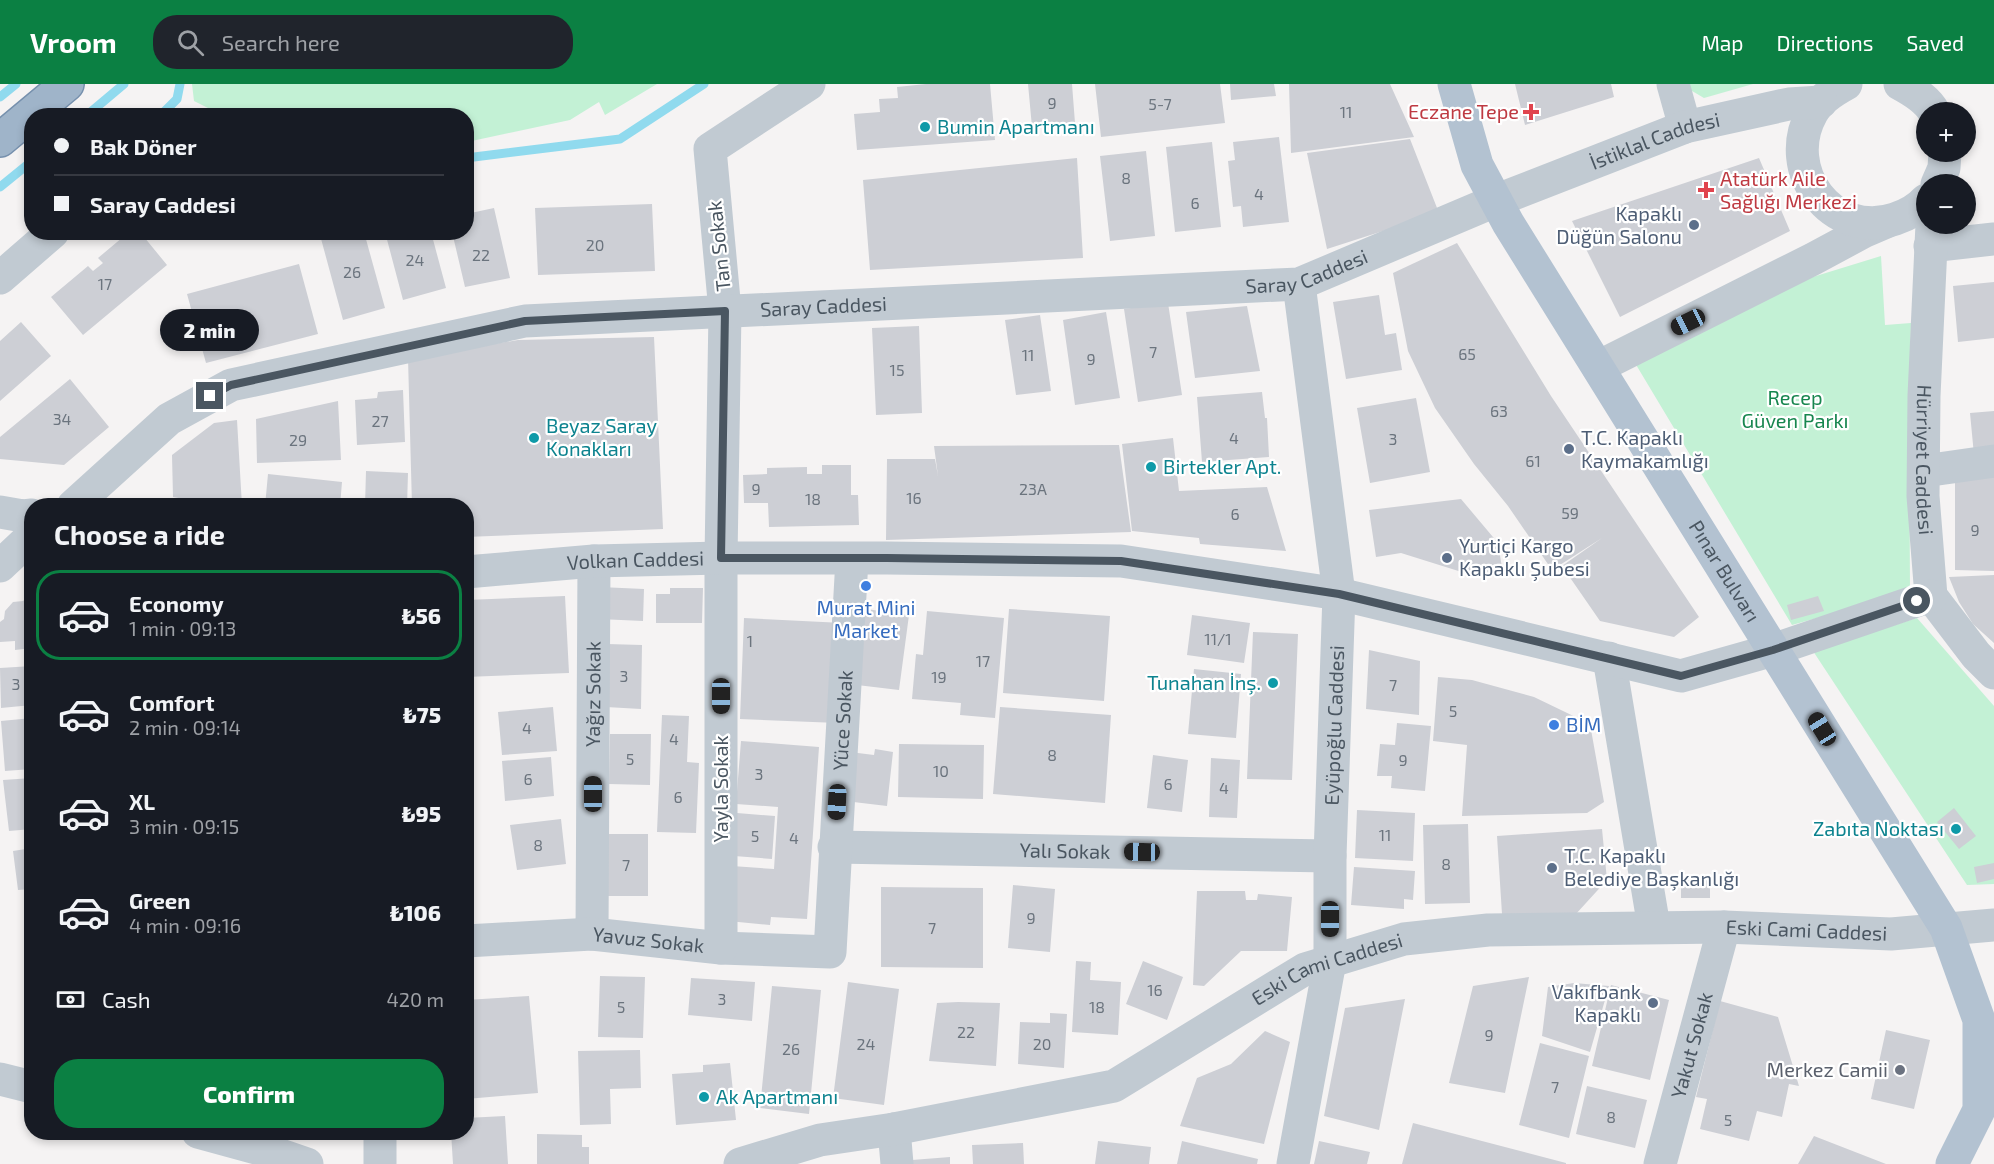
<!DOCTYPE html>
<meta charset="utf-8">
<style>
:root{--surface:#171b24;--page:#20242c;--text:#f1f3f6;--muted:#9ea1a6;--line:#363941;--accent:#0b8043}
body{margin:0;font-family:"Exo 2",sans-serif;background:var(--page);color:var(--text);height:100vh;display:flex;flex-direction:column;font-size:22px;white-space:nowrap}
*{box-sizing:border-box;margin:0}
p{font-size:20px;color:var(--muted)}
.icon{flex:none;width:33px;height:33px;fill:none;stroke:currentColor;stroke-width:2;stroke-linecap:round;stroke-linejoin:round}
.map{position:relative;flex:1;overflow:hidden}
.sheet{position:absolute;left:24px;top:414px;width:450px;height:642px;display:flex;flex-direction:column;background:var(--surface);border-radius:24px;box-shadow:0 3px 9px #0003}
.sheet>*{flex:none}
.top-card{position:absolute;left:24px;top:24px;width:450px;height:132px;border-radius:24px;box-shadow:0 3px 9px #0003;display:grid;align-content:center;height:132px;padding:0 30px;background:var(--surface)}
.fabs{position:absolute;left:1916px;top:18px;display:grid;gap:12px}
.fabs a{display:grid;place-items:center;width:60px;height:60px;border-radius:50%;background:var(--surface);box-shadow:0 3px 9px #0003;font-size:30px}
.end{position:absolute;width:27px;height:27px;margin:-14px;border:8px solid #4a5661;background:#fff;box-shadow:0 0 0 3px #fff}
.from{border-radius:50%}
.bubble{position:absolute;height:42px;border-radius:21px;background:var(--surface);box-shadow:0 3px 9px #0003;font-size:20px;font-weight:800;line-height:42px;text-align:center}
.car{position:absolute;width:18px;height:36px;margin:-18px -9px;border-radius:8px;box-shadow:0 0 4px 2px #0007;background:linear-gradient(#222 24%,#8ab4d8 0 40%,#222 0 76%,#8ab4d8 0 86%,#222 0)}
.top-card b{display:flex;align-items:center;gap:21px;height:57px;font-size:22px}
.top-card b+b{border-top:2px solid var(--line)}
.top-card i{width:15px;height:15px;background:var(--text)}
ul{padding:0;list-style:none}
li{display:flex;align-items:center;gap:18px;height:90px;margin:0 12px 9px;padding:0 18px;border:3px solid transparent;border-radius:24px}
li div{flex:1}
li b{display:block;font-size:22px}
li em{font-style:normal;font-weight:800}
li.active{border-color:var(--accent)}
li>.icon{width:54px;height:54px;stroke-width:1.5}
h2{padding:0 30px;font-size:27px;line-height:72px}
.pay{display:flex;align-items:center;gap:15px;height:66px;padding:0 30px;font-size:22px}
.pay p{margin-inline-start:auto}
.cta{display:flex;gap:12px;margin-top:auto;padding:12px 30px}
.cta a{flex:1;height:69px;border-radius:24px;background:var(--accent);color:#fff;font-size:24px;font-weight:800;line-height:69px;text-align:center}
header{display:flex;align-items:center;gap:36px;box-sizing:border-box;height:84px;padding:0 30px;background:var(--accent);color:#fff}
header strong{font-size:28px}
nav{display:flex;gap:33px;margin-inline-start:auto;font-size:21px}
.search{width:420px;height:54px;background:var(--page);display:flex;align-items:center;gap:15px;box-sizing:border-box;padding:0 21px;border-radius:24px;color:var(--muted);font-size:22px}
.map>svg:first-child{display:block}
.green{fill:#c3f1d5}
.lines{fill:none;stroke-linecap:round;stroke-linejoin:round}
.stream{stroke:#90daee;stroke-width:9}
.building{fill:#cdcfd5}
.trunk-casing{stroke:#7690ad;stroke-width:36}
.minor{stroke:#c1cad2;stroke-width:33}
.tertiary{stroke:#c1cad2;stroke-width:33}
.primary{stroke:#b3c2d1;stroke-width:33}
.trunk{stroke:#9fb4c9;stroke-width:33}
.route{stroke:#4a5661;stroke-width:8}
.health-dot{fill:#e0444e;stroke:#fff;stroke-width:2}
.culture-dot{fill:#0f9aa8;stroke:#fff;stroke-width:2}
.service-dot{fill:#5c6f8a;stroke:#fff;stroke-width:2}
.shop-dot{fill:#3f7fe0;stroke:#fff;stroke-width:2}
.worship-dot{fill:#6b7280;stroke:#fff;stroke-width:2}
.labels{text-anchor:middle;stroke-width:4.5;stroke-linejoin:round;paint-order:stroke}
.number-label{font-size:16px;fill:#6b747e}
.health-label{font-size:20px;fill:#be3a42;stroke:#fff;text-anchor:end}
.culture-label{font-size:20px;fill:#0d838f;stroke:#fff;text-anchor:start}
.street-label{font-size:20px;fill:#4a5661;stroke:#fff}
.service-label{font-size:20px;fill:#4e5e75;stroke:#fff;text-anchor:start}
.park-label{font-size:20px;fill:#17864f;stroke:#fff}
.shop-label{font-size:20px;fill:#366cbe;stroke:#fff}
.worship-label{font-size:20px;fill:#5b616d;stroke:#fff;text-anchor:end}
</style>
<header>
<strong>Vroom</strong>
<div class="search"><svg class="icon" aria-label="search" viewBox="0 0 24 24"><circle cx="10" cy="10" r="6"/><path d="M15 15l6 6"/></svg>Search here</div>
<nav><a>Map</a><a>Directions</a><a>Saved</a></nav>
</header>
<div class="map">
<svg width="1994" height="1080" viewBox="0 0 1994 1080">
<rect width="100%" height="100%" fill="#f5f3f3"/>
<path class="green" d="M192,0H657L605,31L599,18L570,36L467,58L466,32L222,31L194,17Z
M1686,0H1753L1704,14L1687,4Z
M1881,172L1885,241L1911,239L1909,314L1910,508L1792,541L1635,279L1803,196Z
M1917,534L1994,622V800L1967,801L1813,567Z"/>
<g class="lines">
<path class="stream" d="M0,13L16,0
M86,32L124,0
M160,32L177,15L180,0
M466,74L620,55L704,0
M0,103L32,77"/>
</g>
<path class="building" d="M926,0H990L995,56L857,66L854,30L880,28L879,15L898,14L897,3Z
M1028,0H1072L1075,39L1032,43Z
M1095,0H1220L1225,39L1101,53Z
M1230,0H1274L1276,12L1231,16Z
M1289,0H1390L1414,53L1291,69Z
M1515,0H1611L1614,13L1525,41Z
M1279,53L1289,138L1243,143L1241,122L1233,123L1228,77L1235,76L1233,58Z
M1410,55L1439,129L1327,165L1307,69Z
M1212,58L1221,143L1175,148L1166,63Z
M1146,67L1155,152L1110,157L1100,72Z
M1077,74L1083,174L870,186L863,96Z
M1759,74L1790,147L1620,233L1572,137Z
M652,120L655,187L538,191L535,124Z
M494,124L510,194L465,203L452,148H466V130Z
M129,148H140L167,181L83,251L51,213L88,182L93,187L103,179L98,174Z
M330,148H364L385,224L343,236L320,151Z
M385,148H431L446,204L403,216Z
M1457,159L1551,312L1699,533L1674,553L1600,537L1562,482L1602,454L1552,486L1508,422L1474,380L1435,324L1408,267L1393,189Z
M299,180L318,250L206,279L187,210Z
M1994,198V254L1958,258L1953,202Z
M1379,211L1385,251L1396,249L1402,286L1346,295L1333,218Z
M1168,219L1182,311L1138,318L1124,225Z
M1247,222L1260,287L1195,294L1186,228Z
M1106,228L1120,314L1075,321L1063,236Z
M1040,231L1051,307L1016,311L1005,236Z
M21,238L51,272L0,317V257Z
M919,242L922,329L876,331L872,244Z
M654,253L663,445L466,453V422H412L408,274L518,256Z
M70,295L109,343L64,381L0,375V353Z
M403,306L405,358L357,361L355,316L377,314L378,308Z
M1262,308L1265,334H1267L1269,373L1202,378L1197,313Z
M1416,314L1430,388L1370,399L1357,324Z
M338,317L341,376L257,379L256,335Z
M1994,327V369L1974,371L1970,329Z
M237,336L242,422H223L173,413L172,371L214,339Z
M1173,354L1179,407L1267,403L1286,467L1200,460L1199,454L1132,447L1122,360Z
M1119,361L1131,448L886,456L887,375H935L938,392L934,362Z
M822,381H851V411H858L859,441L769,443L768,419H744L743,391L767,390V384L807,383V390H822Z
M366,387L408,389L407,422H365Z
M1994,389V487L1955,486V392Z
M268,390L342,398L340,422H265Z
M1461,415L1498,459L1503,490L1484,495L1401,469L1376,473L1369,426Z
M1994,491V559L1973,540L1959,518L1949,493Z
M600,503L644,505L643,537L599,535Z
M670,504H703L702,539H656V510H670Z
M32,510V564L15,566V557L0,558V538L4,535L5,527L13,518L23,517Z
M565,512L569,589L466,593V516Z
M1818,512L1824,527L1791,536L1787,521Z
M866,525L909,531L899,606L857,601Z
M1009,525L1110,532L1104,617L1003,609Z
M927,527L1004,534L995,634L960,631L961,619L912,615L916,570L923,571Z
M1192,531L1250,539L1244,579L1187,571Z
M744,534L843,539L838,639L740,635Z
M1253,548L1298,550L1292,696L1247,695Z
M607,560L642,561L641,625L606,623Z
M1369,566L1420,577L1419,631L1366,625Z
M32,582V621L1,624L0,584Z
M1194,585L1241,590L1236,654L1188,650Z
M1438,593L1472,596L1534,613L1590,640L1604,718L1587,729L1462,732L1467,661L1433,657Z
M470,612L474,657L466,658V613Z
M553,623L557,667L502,671L498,628Z
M1000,623L1111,631L1105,719L993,710Z
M662,631L689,632L687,678L699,679L696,749L657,748Z
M32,634V685L5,687L1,637Z
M1397,639L1431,642L1425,707L1391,704L1392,692H1377L1380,660L1395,661Z
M610,650H651L650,701L609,700Z
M741,657L819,663L807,835L771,833L770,841L728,837L732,782L774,785L778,723L736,720Z
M899,660L984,661L983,715L898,713Z
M875,665L893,668L887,722L845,717L850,668L874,671Z
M1153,671L1188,676L1182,728L1147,724Z
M551,673L554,712L505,717L502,677Z
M1211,674L1240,676L1237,734L1209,733Z
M32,694V745L9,747L3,696Z
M466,724H469L472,774L466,775Z
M1954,724L1976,752L1959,765L1937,738Z
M1357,726L1415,729L1413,777L1355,774Z
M737,729L775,732L772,775L734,772Z
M561,735L566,780L517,786L510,741Z
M1468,740L1470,819L1425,820L1423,741Z
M1602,745L1607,796L1575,831L1502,830L1497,752Z
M603,750H648V812H603Z
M32,764V805L18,806L13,767Z
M1994,779V795L1977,799L1974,783Z
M1354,783L1415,787L1413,816L1404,815V825L1351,821Z
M1681,796H1710V814H1681Z
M1013,801L1055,805L1050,868L1008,864Z
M881,803L983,804V884L881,883Z
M1197,807H1245L1246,816H1257L1258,810L1292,813L1287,867H1241L1204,902L1193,901Z
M25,834H32V876H29Z
M1076,877L1091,878L1090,896L1121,898L1118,951L1072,948Z
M1143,877L1183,893L1167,936L1126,920Z
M600,892L645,893L643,954L598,953Z
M1529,893L1505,1009L1449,999L1473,902Z
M691,894L755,898L752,937L688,931Z
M26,897H32V937H30Z
M848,898L899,905L884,1021L833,1014Z
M1574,899L1609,902L1590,968L1542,952L1548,903Z
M1611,901L1669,916L1650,996L1592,982Z
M772,902L821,906L809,1030L760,1024Z
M529,912L538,1009L466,1015V916Z
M1405,915L1379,1046L1324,1032L1345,924Z
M1720,917L1778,933L1799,1002L1789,1000L1782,1033L1757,1027L1749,1057L1700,1045L1707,1015L1696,1013Z
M958,918L1000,919L996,982L929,977L937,919Z
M1050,929L1067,930L1064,984L1018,980L1020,938L1050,939Z
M1886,946L1930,956L1914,1025L1871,1015Z
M1265,947L1290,958L1264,1060L1180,1042L1197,994L1231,980Z
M1540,959L1589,972L1569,1054L1519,1041Z
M640,966L641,1004L610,1005L611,1040L580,1041L578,967Z
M730,979L736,1036L676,1041L672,990L703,988V981Z
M1587,1002L1647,1016L1635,1064L1576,1050Z
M505,1032L508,1080H453L451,1048H466V1034Z
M1413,1039L1566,1079V1080H1402Z
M537,1050L582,1051V1063H589V1080H537Z
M1814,1052L1886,1080H1798Z
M1098,1057L1151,1063L1149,1080H1095Z
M1182,1057L1258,1075L1257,1080H1177Z
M1319,1057L1370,1068L1367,1080H1314Z
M1023,1059L1024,1080H973L972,1061Z
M950,1073V1080H912V1076Z"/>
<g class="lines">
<defs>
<path id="trunk" d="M0,56L67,0"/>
</defs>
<use href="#trunk" class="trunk-casing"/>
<g class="minor">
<path d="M1673,0L1685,43"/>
<path d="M1930,162L1994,155"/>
<path d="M0,194L53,148"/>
<path d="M1598,283L1813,175L1865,147L1886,138"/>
<path d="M1924,387L1994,377"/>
<path d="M1609,574L1654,843"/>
<path id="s1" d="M834,763L1330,772"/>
<path id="s2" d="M592,850L594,477"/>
<path id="s3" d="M466,857L592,850L721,864L830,868L852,475"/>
<path d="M721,864V474L725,227L710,65L809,0"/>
<path d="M894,1045L897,1080"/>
<path d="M380,1048V1080"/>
<path id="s4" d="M1660,1080L1724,843"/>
</g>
<g class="tertiary">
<path d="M1846,0C1833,7 1819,16 1812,29C1780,86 1832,156 1895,135C1907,131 1918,125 1926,116"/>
<path d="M1900,0C1913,7 1927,15 1934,28"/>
<path d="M1937,100L1944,84L1945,68"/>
<path id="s5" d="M1932,140L1924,312L1923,412L1931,512L1976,571L1994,589"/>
<path id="s6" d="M73,422L169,335L231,301L525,237L1299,200L1495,117L1685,43L1789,20L1821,18"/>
<path d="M0,428L23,432L32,431"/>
<path d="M0,482L32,452"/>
<path id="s7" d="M466,488L594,477L721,474H887L1121,477L1339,510L1681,592L1773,566L1931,512"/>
<path d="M0,995L32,1003"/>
<path d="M198,1048L278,1070L307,1080"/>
<path id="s8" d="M740,1080L820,1056L894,1045L1114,1002L1305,885L1404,855L1488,846L1724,843L1891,850L1994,841"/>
<path id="s9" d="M1293,1080L1330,877V772L1339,510L1299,200"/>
</g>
<path class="primary" id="s10" d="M1454,0L1477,81L1508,139L1946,844L1979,936V1026L1952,1080"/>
<use href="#trunk" class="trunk"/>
</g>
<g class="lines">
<path class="route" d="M210,312L231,301L525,237L725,227L721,474H887L1121,477L1339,510L1681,592L1773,566L1917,517"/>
</g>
<g class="health-dot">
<path d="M1528 19h6v6h6v6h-6v6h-6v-6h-6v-6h6z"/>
<path d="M1703 97h6v6h6v6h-6v6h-6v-6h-6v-6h6z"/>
</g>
<g class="culture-dot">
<circle cx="925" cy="43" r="6"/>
<circle cx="534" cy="354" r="6"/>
<circle cx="1151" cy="383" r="6"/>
<circle cx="1273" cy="599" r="6"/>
<circle cx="1956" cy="745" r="6"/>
<circle cx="704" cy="1013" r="6"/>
</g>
<g class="service-dot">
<circle cx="1694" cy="141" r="6"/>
<circle cx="1569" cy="365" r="6"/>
<circle cx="1447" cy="474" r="6"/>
<circle cx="1552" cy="784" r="6"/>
<circle cx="1653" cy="919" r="6"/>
</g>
<g class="shop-dot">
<circle cx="866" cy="502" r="6"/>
<circle cx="1554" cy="641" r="6"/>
</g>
<circle class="worship-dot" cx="1900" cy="986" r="6"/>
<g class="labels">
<g class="number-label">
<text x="1052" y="25">9</text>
<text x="1160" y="26">5-7</text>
<text x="1346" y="34">11</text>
<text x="1126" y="100">8</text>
<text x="1259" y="116">4</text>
<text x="1195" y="125">6</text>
<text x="595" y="167">20</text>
<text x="481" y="177">22</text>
<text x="415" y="182">24</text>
<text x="352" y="194">26</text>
<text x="105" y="206">17</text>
<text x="1153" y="274">7</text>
<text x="1467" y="276">65</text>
<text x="1028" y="277">11</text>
<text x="1091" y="281">9</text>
<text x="897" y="292">15</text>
<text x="1499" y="333">63</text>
<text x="62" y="341">34</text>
<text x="380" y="343">27</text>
<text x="1234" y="360">4</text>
<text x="1393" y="361">3</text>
<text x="298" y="362">29</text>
<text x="1533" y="383">61</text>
<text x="756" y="411">9</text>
<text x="1033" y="411">23A</text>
<text x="914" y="420">16</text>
<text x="813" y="421">18</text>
<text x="1570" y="435">59</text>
<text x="1235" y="436">6</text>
<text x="1975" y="452">9</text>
<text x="1218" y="561">11/1</text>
<text x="750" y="563">1</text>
<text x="983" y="583">17</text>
<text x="624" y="598">3</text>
<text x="939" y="599">19</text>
<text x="16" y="606">3</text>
<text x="1393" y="607">7</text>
<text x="1453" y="633">5</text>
<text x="527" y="650">4</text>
<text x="674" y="661">4</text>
<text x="1052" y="677">8</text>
<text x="630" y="681">5</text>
<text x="1403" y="682">9</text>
<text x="941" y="693">10</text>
<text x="759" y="696">3</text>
<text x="528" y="701">6</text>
<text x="1168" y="706">6</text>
<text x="1224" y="710">4</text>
<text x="678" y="719">6</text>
<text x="1385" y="757">11</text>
<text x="755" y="758">5</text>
<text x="794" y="760">4</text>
<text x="538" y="767">8</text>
<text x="1446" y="786">8</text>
<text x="626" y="787">7</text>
<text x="1031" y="840">9</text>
<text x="932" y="850">7</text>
<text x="1155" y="912">16</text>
<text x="722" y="921">3</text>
<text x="621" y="929">5</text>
<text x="1097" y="929">18</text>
<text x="966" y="954">22</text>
<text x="1489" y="957">9</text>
<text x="866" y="966">24</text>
<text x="1042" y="966">20</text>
<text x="791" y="971">26</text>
<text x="1555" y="1009">7</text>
<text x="1611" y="1039">8</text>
<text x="1728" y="1042">5</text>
</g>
<g class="health-label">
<text x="1519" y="35">Eczane Tepe</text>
<text x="1720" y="102" text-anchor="start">Atatürk Aile<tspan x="1720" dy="23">Sağlığı Merkezi</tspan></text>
</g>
<g class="culture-label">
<text x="937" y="50">Bumin Apartmanı</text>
<text x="546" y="349">Beyaz Saray<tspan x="546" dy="23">Konakları</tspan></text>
<text x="1163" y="390">Birtekler Apt.</text>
<text x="1261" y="606" text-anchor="end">Tunahan İnş.</text>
<text x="1944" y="752" text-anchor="end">Zabıta Noktası</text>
<text x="716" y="1020">Ak Apartmanı</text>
</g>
<g class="street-label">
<text dy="7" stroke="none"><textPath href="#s6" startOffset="1660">İstiklal Caddesi</textPath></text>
<text transform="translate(719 162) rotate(-96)" y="7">Tan Sokak</text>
<text dy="7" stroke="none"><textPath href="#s6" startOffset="1286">Saray Caddesi</textPath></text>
<text dy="7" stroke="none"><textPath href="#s6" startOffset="800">Saray Caddesi</textPath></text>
<text dy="7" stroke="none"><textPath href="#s5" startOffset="236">Hürriyet Caddesi</textPath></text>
<text dy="7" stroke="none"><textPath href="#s7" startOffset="170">Volkan Caddesi</textPath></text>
<text dy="7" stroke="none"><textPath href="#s10" startOffset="560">Pınar Bulvarı</textPath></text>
<text dy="7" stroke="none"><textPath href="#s2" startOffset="240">Yağız Sokak</textPath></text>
<text dy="7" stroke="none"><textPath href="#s3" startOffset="597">Yüce Sokak</textPath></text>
<text dy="7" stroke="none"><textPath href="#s9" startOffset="442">Eyüpoğlu Caddesi</textPath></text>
<text transform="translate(721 705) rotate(-90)" y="7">Yayla Sokak</text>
<text dy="7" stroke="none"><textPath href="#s1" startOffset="231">Yalı Sokak</textPath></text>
<text dy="7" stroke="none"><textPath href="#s8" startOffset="1113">Eski Cami Caddesi</textPath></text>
<text dy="7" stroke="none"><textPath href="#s3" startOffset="183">Yavuz Sokak</textPath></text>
<text dy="7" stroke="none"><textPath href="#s8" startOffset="627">Eski Cami Caddesi</textPath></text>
<text dy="7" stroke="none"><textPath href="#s4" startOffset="123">Yakut Sokak</textPath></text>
</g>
<g class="service-label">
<text x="1682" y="137" text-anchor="end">Kapaklı<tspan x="1682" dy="23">Düğün Salonu</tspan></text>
<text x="1581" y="361">T.C. Kapaklı<tspan x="1581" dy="23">Kaymakamlığı</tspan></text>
<text x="1459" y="469">Yurtiçi Kargo<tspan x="1459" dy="23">Kapaklı Şubesi</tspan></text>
<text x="1564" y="779">T.C. Kapaklı<tspan x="1564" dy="23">Belediye Başkanlığı</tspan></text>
<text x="1641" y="915" text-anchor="end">Vakıfbank<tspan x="1641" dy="23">Kapaklı</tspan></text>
</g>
<g class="park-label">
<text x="1795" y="321">Recep<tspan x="1795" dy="23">Güven Parkı</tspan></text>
</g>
<g class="shop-label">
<text x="866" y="531">Murat Mini<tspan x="866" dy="23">Market</tspan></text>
<text x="1566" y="648" text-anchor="start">BİM</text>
</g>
<g class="worship-label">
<text x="1888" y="993">Merkez Camii</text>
</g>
</g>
</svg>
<div class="fabs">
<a>+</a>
<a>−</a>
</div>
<i class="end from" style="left:1917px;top:517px"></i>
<i class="end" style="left:210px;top:312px"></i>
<div class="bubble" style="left:160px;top:225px;width:99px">2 min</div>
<i class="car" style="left:1688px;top:238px;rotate:244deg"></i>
<i class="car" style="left:721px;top:612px;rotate:180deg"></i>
<i class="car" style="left:1822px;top:645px;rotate:328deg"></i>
<i class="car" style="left:593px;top:710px;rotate:0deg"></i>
<i class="car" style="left:837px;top:718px;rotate:183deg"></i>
<i class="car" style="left:1142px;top:768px;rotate:271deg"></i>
<i class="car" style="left:1330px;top:835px;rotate:180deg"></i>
<div class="top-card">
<b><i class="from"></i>Bak Döner</b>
<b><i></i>Saray Caddesi</b>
</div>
<section class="sheet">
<h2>Choose a ride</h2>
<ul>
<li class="active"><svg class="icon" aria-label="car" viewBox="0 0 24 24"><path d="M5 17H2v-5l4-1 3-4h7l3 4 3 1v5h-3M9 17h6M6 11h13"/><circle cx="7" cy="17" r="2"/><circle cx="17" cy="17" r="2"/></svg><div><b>Economy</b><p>1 min · 09:13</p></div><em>₺56</em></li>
<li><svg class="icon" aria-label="car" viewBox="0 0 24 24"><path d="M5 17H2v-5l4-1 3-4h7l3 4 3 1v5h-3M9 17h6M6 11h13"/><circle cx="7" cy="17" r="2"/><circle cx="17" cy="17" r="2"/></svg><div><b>Comfort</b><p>2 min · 09:14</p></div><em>₺75</em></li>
<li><svg class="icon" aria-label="car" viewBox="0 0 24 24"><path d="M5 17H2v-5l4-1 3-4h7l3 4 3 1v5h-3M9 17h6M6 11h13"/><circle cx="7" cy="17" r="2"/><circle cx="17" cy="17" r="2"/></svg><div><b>XL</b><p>3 min · 09:15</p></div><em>₺95</em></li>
<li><svg class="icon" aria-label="car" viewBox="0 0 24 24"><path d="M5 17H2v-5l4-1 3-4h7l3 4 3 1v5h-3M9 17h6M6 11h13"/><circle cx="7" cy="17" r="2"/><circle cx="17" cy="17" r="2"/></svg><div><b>Green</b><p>4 min · 09:16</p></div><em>₺106</em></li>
</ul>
<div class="pay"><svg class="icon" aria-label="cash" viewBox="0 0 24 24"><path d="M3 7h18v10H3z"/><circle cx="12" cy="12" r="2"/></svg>Cash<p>420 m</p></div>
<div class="cta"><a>Confirm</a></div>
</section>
</div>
